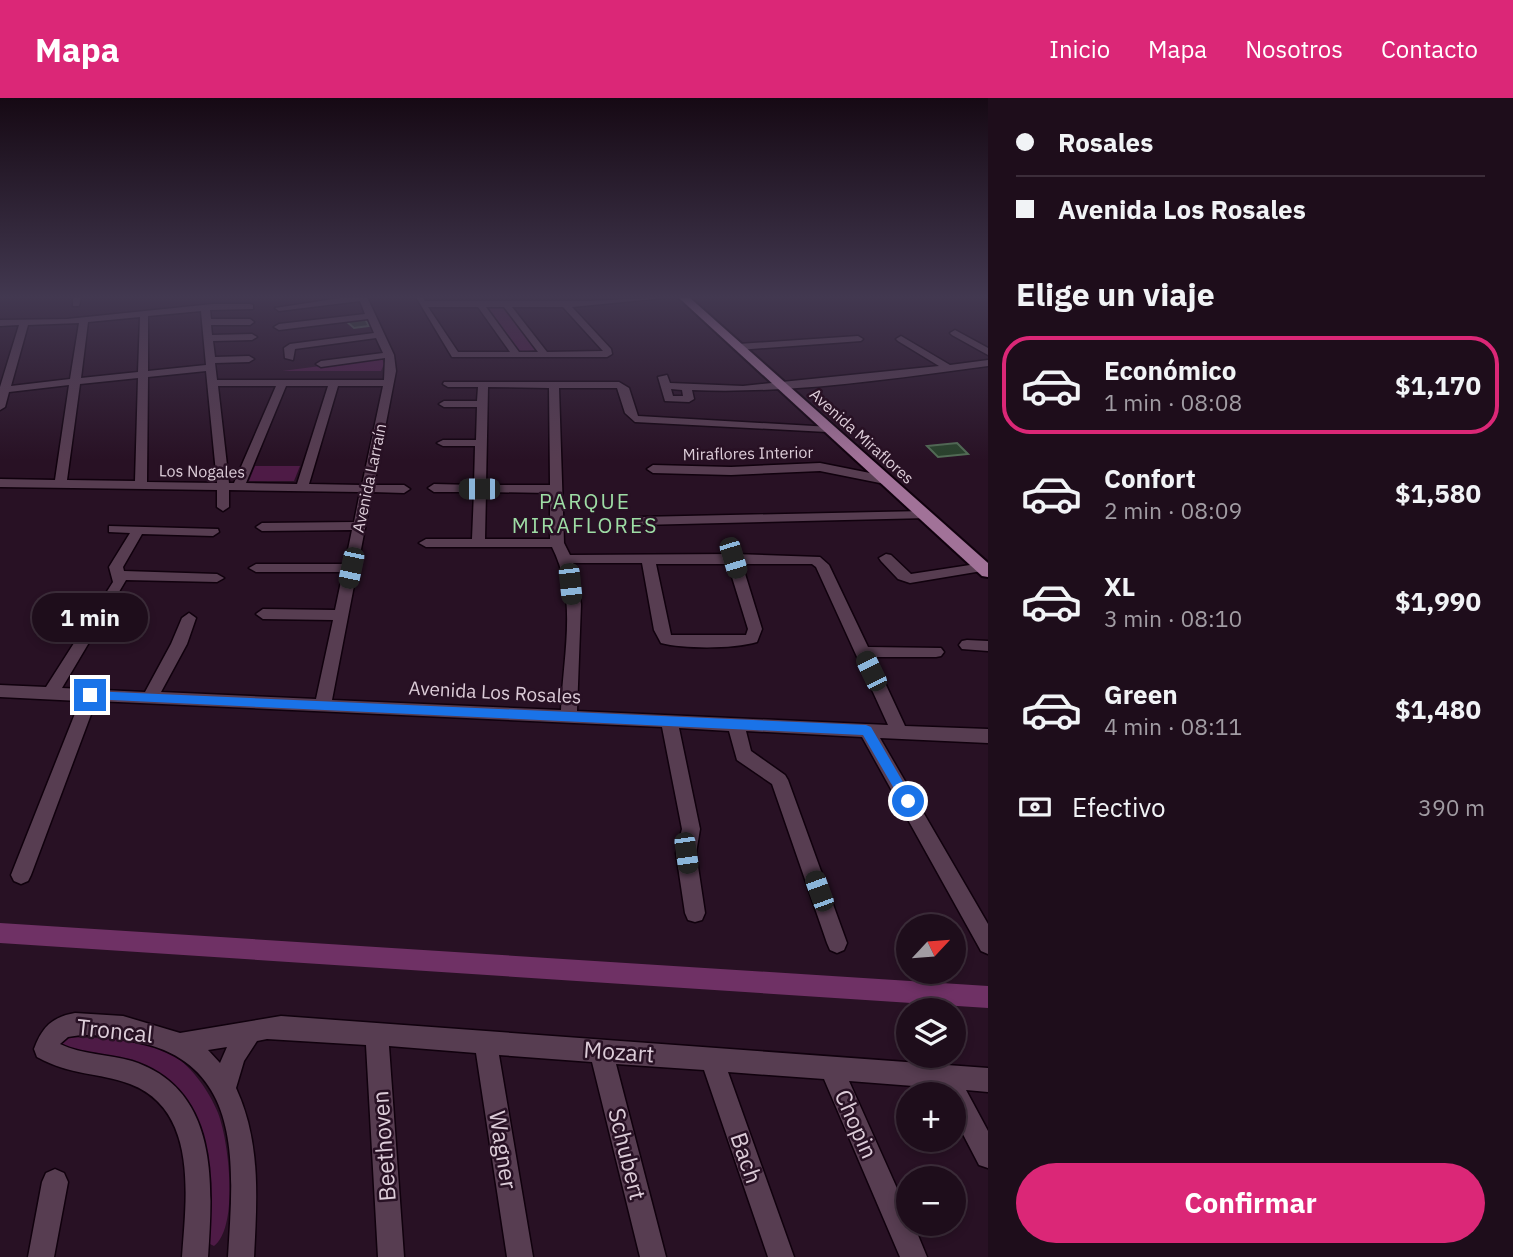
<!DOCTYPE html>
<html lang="es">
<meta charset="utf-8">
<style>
:root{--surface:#1e0d1b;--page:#261624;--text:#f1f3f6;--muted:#a19ca3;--line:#3c2d3a;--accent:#db2777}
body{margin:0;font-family:"IBM Plex Sans",sans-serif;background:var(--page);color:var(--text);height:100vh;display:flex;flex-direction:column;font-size:26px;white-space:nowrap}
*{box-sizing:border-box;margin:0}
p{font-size:23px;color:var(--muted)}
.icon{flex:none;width:38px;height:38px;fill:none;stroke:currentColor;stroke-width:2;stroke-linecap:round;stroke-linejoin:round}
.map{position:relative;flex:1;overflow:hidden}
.side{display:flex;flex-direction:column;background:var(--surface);width:525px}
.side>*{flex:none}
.top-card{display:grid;align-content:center;height:154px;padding:0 28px;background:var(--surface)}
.needle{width:46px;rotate:64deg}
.controls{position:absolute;left:896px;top:816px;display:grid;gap:14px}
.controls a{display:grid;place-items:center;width:70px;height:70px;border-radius:50%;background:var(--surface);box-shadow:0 4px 10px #0003,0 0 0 2px var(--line);font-size:35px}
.end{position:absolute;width:32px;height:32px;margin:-16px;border:9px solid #1a73e8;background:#fff;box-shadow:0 0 0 4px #fff}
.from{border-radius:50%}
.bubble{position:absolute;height:49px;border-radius:24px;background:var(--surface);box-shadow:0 4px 10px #0003,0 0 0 2px var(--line);font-size:23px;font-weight:700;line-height:49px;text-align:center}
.car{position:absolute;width:21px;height:42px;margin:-21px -10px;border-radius:9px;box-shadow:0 0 5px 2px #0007;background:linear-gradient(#222 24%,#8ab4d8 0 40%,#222 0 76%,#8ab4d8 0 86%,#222 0)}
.top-card b{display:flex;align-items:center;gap:24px;height:66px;font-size:26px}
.top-card b+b{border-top:2px solid var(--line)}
.top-card i{width:18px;height:18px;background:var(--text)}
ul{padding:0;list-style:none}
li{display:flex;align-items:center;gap:21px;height:98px;margin:0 14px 10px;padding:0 14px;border:4px solid transparent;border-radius:28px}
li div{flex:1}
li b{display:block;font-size:26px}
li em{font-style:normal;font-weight:700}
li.selected{border-color:var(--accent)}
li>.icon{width:63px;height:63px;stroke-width:1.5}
h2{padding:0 28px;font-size:32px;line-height:84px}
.pay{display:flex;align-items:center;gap:18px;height:77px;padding:0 28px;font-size:26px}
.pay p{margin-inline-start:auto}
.action{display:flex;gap:14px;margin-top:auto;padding:14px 28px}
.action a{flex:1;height:80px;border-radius:42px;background:var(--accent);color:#fff;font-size:28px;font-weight:700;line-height:80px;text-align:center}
header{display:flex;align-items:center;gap:42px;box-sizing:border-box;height:98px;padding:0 35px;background:var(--accent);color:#fff}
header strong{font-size:33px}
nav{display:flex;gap:38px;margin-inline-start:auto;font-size:24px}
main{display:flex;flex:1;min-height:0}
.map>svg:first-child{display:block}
.green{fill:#4e1b46}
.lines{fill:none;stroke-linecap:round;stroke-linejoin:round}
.canal{fill:#6f3165;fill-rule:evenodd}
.building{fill:#29422c;stroke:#526c55;stroke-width:2}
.minor-casing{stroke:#10010d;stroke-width:3}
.major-casing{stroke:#10010d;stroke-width:4}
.minor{fill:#573d51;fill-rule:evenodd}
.major{fill:#a17298;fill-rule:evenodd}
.route{fill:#1a73e8}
.labels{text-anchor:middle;stroke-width:5;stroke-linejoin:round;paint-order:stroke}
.far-street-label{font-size:16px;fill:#dcccd8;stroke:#281124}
.street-label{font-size:19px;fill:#dcccd8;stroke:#281124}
.neighbourhood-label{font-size:21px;letter-spacing:2px;fill:#9edda5;stroke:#281124}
.near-street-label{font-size:23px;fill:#dcccd8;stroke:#281124}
</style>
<header>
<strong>Mapa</strong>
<nav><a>Inicio</a><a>Mapa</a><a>Nosotros</a><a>Contacto</a></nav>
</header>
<main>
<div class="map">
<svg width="988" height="1159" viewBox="0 0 988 1159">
<rect width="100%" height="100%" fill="#281124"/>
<path class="green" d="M488,208H502L537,252L518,254L486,210Z
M382,260L384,266L381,273H282Z
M255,368H300L294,383H249Z
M68,939C101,941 144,938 173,957C193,970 209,993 218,1015C229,1043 239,1129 214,1148L208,1145L178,999L61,956L59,943Z"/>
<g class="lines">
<path class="canal" d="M0,825L988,888V910L0,845Z"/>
</g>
<path class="building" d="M365,221L369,228L354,230L346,223Z
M957,345L968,356L938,359L927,348Z"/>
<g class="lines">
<defs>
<path id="minor" d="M73,199H81L79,208H73Z
M347,199H367L394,257L396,273L374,387H404L410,391L404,395L372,394L332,602L561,612C563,558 578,500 552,449H426L419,445L426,441H472L474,394H434L428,390L434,386L474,387L475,348H443L437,345L443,342H476L477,309H444L439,306L444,303H477L478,289H448L443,286L444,284H619L629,290L638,318L831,329L832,331L827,334L635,324L625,315L617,290H559L564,445L570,457L733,456L820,459L829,467L868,549L941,550L944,554L941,558L936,559H873L905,628L988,631V645L880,640L988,826V856L981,853L862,639L746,633L751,653L785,677L788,682L847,845L844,852L837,855L830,852L827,845L772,686L737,662L729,633L679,630L700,731L696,755L705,815L702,822L695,824L688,822L685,815L676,755L682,731L662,629L96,603L31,777L28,783L21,786L14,783L11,777L80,603L0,599V587L46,589L113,484L109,469L130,435L109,434V428L218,431L219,434L213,438L142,436L123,469L124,473L217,476L224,480L217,484L126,482L62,590L145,594L171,546L182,520L189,515L196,520L187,546L161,594L316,601L333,522L263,521L256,516L263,511L335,512L343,474H256L249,470L256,466H345L352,432L262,433L256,429L262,425L354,424L360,394L229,392V409L223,413L217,409V392L0,389V381L55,382L69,287L9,294L5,309L0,312V289L19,227L0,228V222L67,221L213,206H250L253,207V211L210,212L211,221H250L254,224L250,227H211L212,237L252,236L257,239L252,242L213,243L215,259L249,258L254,261L249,264L215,265L217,282H384L385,260L321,269L316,266L321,263L383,255L376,240L295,251L293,262L285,260L284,250L290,246L374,235L368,221L279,232L274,229L279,226L365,216L360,203L279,213L275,210ZM201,213L206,267L148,273V218ZM140,219L138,274L81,280L88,224ZM79,225L70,281L11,288L28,227ZM206,273L217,385L147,384L148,279ZM138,280L135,383L67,382L80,286ZM218,288H276L234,385H229ZM286,288H328L297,386L246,385ZM338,288H383L362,387L309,386ZM488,289L549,290L550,387H486ZM486,394L550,395V441H485ZM573,465H642L654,532L661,545C684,551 734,551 757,544L762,531L742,466H812L816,469L888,627L577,613L581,506ZM656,466H728L748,531L746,537H671Z
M416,199H422L425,203H590L673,199L572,209L611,251L612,256L607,259H452ZM428,209H478L510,254H458ZM486,209H504L538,254H519ZM512,209H563L603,253L547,254Z
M955,232L988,250V257L952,237L950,235Z
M858,238L863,241L861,243L738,252L733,249L738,246Z
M901,238L950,267L988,262V268C891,281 791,296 692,292L694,301L689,304L665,303L658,279L667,277L670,285L743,288L939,268L898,243L896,241ZM671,291L682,292L683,298H673Z
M820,365L885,378L891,382L885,386L820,373L731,377L653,375L647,371L653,367L731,369Z
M924,413L928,414V420L639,427L633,423L639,419Z
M886,456L891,457L911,476L983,465L988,466V472L910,485L898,481L881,463L879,460Z
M967,542L988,543V553L962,551L959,547L962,543Z
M75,915L123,918L180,935L281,918L988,970V994L966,992L988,1033V1070L979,1067L954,1019V996H942L939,990L849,983L908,1115V1125H913L927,1159H900L824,981L728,974L794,1159H768L704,972L616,966L666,1159H640L592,964L499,957L533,1159H507L476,955L389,948L404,1159H378L366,947L267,941L257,943L244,963L236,990C261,1044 257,1101 254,1159H228C233,1073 246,966 137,944C115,939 90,934 68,939L60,946C82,957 109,956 132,963C219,991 213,1085 208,1159H182C186,1101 199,1012 130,986C98,974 71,978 37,959L34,951C42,929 52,919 75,915ZM227,949L220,965L208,952Z
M55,1071L64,1075L68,1084L54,1159H28L42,1084L46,1075Z"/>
<path id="major" d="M678,199H689L988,465V479L982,478Z"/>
</defs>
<use href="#minor" class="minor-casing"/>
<use href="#major" class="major-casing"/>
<use href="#minor" class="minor"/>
<use href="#major" class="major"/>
</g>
<linearGradient id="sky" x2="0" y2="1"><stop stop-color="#160914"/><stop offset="0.55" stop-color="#423850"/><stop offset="1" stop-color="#423850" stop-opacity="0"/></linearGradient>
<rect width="988" height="362" fill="url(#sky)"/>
<path class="route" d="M90,593L866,627L871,629L914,703L908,708L903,706L863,637L90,601L85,597Z"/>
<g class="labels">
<g class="far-street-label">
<text transform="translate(862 338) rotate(42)" y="6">Avenida Miraflores</text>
<text transform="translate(748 355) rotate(-1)" y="6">Miraflores Interior</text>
<text transform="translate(202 373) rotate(1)" y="6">Los Nogales</text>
<text transform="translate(369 380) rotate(-78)" y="6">Avenida Larraín</text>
</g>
<g class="street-label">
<text transform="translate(495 594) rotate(3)" y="7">Avenida Los Rosales</text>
</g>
<g class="neighbourhood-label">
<text x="585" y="411">PARQUE<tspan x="585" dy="24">MIRAFLORES</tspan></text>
</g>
<g class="near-street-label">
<text transform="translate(115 933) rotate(6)" y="8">Troncal</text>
<text transform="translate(619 954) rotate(4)" y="8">Mozart</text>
<text transform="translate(856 1026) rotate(66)" y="8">Chopin</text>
<text transform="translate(384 1048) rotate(-94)" y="8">Beethoven</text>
<text transform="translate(503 1052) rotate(81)" y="8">Wagner</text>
<text transform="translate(627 1056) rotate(76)" y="8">Schubert</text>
<text transform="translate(746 1060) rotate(71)" y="8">Bach</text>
</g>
</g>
</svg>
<div class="controls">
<a><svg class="needle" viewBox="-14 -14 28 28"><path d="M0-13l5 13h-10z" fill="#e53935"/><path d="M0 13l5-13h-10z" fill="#a19ca3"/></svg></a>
<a><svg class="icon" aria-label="layers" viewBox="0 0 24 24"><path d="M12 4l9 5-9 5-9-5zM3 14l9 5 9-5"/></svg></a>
<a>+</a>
<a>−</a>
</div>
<i class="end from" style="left:908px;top:703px"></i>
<i class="end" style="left:90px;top:597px"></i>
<div class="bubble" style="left:32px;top:495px;width:116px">1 min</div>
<i class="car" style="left:479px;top:391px;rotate:270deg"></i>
<i class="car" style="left:733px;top:460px;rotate:163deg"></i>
<i class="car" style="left:351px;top:470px;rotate:192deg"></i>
<i class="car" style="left:570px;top:486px;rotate:174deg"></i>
<i class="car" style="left:871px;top:573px;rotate:334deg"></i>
<i class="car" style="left:686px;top:755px;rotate:172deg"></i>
<i class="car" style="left:819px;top:793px;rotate:340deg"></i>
</div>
<section class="side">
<div class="top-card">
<b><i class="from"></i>Rosales</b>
<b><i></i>Avenida Los Rosales</b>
</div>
<h2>Elige un viaje</h2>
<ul>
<li class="selected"><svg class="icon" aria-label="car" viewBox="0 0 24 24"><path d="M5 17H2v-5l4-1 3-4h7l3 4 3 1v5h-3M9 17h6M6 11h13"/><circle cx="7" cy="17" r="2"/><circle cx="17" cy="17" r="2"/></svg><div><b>Económico</b><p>1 min · 08:08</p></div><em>$1,170</em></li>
<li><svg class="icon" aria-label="car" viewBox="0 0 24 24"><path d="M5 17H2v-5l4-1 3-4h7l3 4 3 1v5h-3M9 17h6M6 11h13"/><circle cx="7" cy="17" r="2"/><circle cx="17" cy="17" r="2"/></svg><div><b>Confort</b><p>2 min · 08:09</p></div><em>$1,580</em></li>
<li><svg class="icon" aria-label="car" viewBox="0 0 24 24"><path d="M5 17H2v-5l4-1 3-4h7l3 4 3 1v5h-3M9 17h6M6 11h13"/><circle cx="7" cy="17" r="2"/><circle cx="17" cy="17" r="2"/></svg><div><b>XL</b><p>3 min · 08:10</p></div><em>$1,990</em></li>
<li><svg class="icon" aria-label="car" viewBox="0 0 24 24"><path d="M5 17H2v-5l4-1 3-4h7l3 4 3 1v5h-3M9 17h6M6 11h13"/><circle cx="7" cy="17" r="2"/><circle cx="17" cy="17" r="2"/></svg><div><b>Green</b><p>4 min · 08:11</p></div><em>$1,480</em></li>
</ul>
<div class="pay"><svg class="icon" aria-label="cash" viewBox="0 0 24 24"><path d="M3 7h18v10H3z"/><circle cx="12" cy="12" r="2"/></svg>Efectivo<p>390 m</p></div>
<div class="action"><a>Confirmar</a></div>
</section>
</main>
